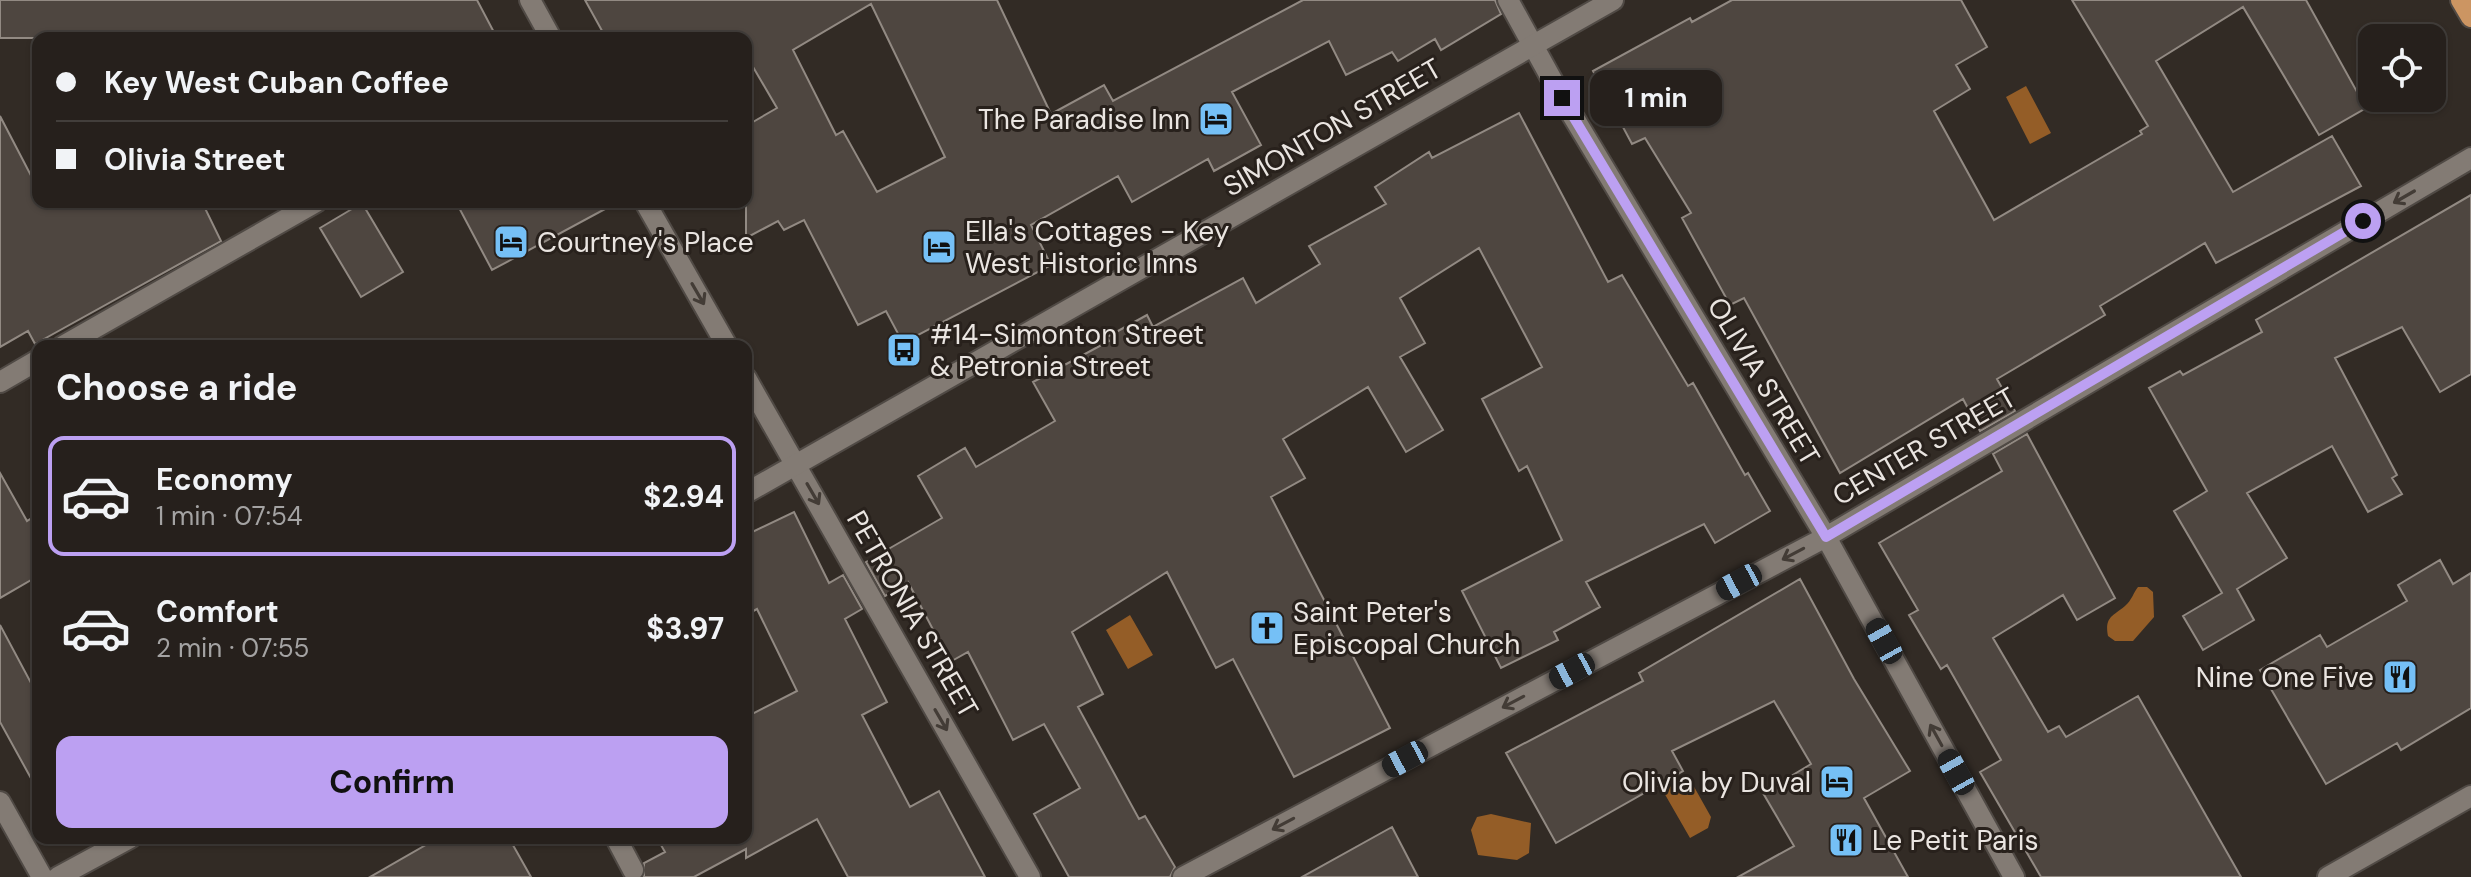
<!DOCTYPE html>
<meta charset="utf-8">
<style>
:root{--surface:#26201c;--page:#2e2825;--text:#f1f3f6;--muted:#a4a3a3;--line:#423e3b;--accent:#bca0f2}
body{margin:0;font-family:"DM Sans",sans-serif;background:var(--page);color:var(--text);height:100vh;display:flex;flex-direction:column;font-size:30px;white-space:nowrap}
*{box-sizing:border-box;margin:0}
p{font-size:26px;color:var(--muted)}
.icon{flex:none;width:44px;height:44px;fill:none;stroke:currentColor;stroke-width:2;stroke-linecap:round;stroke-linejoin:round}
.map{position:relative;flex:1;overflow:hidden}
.sheet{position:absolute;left:32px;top:340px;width:720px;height:504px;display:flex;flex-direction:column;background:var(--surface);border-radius:16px;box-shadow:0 2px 6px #0004,0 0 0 2px var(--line)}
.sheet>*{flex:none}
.hud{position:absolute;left:32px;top:32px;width:720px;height:176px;border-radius:16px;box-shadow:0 2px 6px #0004,0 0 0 2px var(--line);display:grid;align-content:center;height:176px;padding:0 24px;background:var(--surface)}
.buttons{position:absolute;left:2358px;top:24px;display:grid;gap:16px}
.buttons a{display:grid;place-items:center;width:88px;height:88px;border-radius:16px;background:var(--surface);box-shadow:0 2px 6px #0004,0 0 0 2px var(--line);font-size:40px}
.end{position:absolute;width:36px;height:36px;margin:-18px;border:10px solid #bca0f2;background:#111;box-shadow:0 0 0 4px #111}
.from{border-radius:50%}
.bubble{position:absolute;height:56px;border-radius:16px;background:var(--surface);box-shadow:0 2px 6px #0004,0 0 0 2px var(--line);font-size:26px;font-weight:700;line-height:56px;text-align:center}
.car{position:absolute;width:24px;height:48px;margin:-24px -12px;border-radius:10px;box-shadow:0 0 6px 2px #0007;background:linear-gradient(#222 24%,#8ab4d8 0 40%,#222 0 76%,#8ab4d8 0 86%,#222 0)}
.hud b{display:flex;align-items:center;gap:28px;height:76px;font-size:30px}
.hud b+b{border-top:2px solid var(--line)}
.hud i{width:20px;height:20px;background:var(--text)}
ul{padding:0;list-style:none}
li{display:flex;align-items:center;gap:24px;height:120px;margin:0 16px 12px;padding:0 8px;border:4px solid transparent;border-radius:16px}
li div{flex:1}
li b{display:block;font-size:30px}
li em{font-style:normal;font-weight:700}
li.selected{border-color:var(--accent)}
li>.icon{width:72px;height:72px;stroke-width:1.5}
h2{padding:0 24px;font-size:36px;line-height:96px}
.action{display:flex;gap:16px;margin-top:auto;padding:16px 24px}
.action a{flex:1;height:92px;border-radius:16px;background:var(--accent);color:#111;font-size:32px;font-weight:700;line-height:92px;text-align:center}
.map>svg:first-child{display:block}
.water{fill:#945d27}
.building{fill:#4e4640;stroke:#928a83;stroke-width:2;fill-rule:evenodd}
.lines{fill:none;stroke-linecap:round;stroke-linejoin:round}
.service-casing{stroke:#504a45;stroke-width:24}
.minor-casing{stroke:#504a45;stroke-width:24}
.tertiary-casing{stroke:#504a45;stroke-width:24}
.primary-casing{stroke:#504a45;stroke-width:24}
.service{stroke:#837b74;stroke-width:20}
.minor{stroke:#837b74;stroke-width:20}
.tertiary{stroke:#837b74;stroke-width:20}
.primary{stroke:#cc9562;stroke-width:20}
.oneway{stroke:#433c36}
.route{stroke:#bca0f2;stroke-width:10}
.labels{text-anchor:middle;stroke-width:6;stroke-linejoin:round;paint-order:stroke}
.poi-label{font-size:28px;fill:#eae5e1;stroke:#28211c;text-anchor:start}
.street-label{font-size:28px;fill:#eae5e1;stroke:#28211c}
</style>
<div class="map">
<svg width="2471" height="877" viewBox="0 0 2471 877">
<rect width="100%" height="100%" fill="#322b25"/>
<path class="water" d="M2026,86L2051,133L2030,144L2006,97Z
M2138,587H2147L2153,592L2154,617L2133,641H2115L2108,636C2104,616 2114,616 2126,605C2131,601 2134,592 2138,587Z
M1130,615L1153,655L1128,669L1106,630Z
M1688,776L1711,817L1708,828L1690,838L1663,791Z
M1491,814L1531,823L1529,853L1517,860L1478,855L1471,830L1477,817Z"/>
<path class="building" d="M0,0H477L497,38H0Z
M585,0H997L1051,114L1104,85L1113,101L1303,0H1495L1501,14L1441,50L1435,39L1398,61L1392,52L1346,75L1329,41L1232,92L1261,145L1214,171L1208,159L1132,202L1118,176L1031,225L1051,265L903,343L886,311L858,325L804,220L784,230L778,221L746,238V126L777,108L746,55V38H606ZM871,4L945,157L877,192L843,131L836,135L793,50Z
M1732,0H1961L1987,47L1956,65L1970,89L1934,111L1994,220L2142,134L2140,131L2148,126L2072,0H2306L2366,108L2319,135L2243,7L2156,61L2233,192L2332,136L2361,186L2216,263L2205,243L2100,306L2105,315L1997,379L2015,411L1980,431L1963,399L1840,473L1744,298L1730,305L1682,218L1691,213L1645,138L1632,144L1593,71L1690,18L1692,22Z
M1519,113L1608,282L1622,275L1688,386L1693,383L1745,475L1748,473L1770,511L1715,543L1704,524L1586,582L1600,607L1554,632L1558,640L1501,668L1462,591L1562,540L1527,466L1519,471L1482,399L1542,367L1479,248L1400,298L1425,343L1400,357L1443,430L1406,452L1368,387L1283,439L1305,478L1271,497L1390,728L1294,777L1233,659L1216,668L1167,572L1072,632L1103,694L1078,707L1139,819L1145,816L1175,867L1170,877H1069L1034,814L1080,788L1044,724L1013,740L968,652L950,662L908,582L885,596L866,562L942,518L918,476L965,448L976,467L1055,421L1033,382L1109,341L1107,337L1147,315L1153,327L1243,278L1256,303L1320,264L1309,246L1386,204L1375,187L1429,152L1432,158Z
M0,116L38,189V202H202L221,241L35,344L28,331L0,347Z
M2471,195V374L2440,392L2402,327L2335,358L2397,475L2392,478L2402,494L2368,512L2332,446L2247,493L2287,558L2237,589L2254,620L2203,650L2183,616L2222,593L2174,511L2207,491L2149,388L2180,371L2183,375L2262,332L2256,320Z
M456,202H618L492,270Z
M362,203L403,272L361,297L320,228Z
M2027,434L2115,598L2077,620L2063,595L1993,638L2048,732L2059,726L2066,737L2138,696L2241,877H2041L1980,772L2001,760L1947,665L1941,669L1909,615L1918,610L1879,543L2002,471L1993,454Z
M0,473L27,521L38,514V576L0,598Z
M794,512L829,583L843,575L862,609L845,619L887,702L862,715L910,807L939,791L985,877H848L817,819L746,858V849L694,877H644V863L665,852L657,838H746V717L797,691L757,609L746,615V535Z
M2440,560L2453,584L2471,573V708L2401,750L2397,743L2326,784L2260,670L2320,635L2327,647L2407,601L2398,585Z
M1800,579L1854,679L1910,771L1864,798L1908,877H1738L1794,846L1763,793L1811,764L1774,701L1672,751L1683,771L1556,843L1506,753L1643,681L1639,673Z
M0,625L38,696V791L0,722Z
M1392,827L1418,877H1302Z
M438,838H509L531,877H370Z"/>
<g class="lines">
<defs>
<path id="service" d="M616,838L633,870"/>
<path id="minor" d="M530,0L551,38
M1508,0L1562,98L1826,537L2014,877
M645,202L727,346
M63,346L316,202
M746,378L1030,877
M0,382L38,360
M0,802L42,877
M1183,877L1826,537L2471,158"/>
<path id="tertiary" d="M746,493L1613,0
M58,877L130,838
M2328,877L2471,796"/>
<path id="primary" d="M2461,0L2471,17"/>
</defs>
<use href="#service" class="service-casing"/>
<use href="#minor" class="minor-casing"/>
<use href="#tertiary" class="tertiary-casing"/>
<use href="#primary" class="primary-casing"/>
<use href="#service" class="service"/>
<use href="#minor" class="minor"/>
<use href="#tertiary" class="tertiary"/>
<use href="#primary" class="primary"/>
</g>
<defs><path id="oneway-shaft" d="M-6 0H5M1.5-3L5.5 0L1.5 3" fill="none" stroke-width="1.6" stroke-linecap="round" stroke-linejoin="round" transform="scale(2)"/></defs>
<g class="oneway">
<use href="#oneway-shaft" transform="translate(2404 197) rotate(150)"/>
<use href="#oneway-shaft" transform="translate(698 294) rotate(60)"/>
<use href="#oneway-shaft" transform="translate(813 494) rotate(60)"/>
<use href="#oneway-shaft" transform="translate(1793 554) rotate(152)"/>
<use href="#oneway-shaft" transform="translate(1513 702) rotate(152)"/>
<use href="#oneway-shaft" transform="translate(941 720) rotate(60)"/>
<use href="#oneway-shaft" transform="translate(1936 735) rotate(-119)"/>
<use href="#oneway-shaft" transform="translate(1283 824) rotate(152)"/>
</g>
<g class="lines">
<path class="route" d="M1562,98L1826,537L2363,221"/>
</g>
<defs>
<symbol id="hotel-square" viewBox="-11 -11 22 22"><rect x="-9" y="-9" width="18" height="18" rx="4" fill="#75c0f6" stroke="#28211c"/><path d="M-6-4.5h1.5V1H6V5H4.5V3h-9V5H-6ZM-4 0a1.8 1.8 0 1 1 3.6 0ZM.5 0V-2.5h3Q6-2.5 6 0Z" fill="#111"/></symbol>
<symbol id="bus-square" viewBox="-11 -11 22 22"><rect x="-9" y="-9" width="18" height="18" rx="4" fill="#75c0f6" stroke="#28211c"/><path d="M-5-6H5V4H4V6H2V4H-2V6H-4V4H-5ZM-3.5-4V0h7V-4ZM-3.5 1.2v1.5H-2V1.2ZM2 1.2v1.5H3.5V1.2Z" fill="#111"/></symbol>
<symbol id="church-square" viewBox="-11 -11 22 22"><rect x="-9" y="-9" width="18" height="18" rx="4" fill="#75c0f6" stroke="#28211c"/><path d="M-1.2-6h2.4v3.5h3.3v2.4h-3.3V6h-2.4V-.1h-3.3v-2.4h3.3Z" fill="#111"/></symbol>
<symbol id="restaurant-square" viewBox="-11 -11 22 22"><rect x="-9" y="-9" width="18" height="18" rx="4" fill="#75c0f6" stroke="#28211c"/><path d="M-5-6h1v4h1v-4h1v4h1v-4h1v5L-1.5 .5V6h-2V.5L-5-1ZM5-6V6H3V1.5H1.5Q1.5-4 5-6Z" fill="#111"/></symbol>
</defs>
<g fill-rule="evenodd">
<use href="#hotel-square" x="1196" y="99" width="40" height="40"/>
<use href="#hotel-square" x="491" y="222" width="40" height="40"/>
<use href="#hotel-square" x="919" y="227" width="40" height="40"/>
<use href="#bus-square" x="884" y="330" width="40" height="40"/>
<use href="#church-square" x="1247" y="608" width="40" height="40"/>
<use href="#restaurant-square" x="2380" y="657" width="40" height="40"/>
<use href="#hotel-square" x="1817" y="762" width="40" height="40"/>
<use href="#restaurant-square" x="1826" y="820" width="40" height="40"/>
</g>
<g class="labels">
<g class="poi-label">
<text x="1190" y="129" text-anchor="end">The Paradise Inn</text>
<text x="965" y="241">Ella's Cottages - Key<tspan x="965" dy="32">West Historic Inns</tspan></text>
<text x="537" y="252">Courtney's Place</text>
<text x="930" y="344">#14-Simonton Street<tspan x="930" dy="32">&amp; Petronia Street</tspan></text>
<text x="1293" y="622">Saint Peter's<tspan x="1293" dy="32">Episcopal Church</tspan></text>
<text x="2374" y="687" text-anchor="end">Nine One Five</text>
<text x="1811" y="792" text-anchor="end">Olivia by Duval</text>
<text x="1872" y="850">Le Petit Paris</text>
</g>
<g class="street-label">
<text transform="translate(1332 127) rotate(-30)" y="10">SIMONTON STREET</text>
<text transform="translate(1764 381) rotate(59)" y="10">OLIVIA STREET</text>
<text transform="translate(1924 446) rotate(-30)" y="10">CENTER STREET</text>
<text transform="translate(913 614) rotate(60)" y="10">PETRONIA STREET</text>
</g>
</g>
</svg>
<div class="buttons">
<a><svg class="icon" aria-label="locate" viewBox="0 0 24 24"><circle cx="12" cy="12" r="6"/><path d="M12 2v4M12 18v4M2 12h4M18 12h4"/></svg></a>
</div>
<i class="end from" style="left:2363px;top:221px"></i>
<i class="end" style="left:1562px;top:98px"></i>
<div class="bubble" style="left:1590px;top:70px;width:132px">1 min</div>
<i class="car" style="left:1739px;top:582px;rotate:242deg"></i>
<i class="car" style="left:1884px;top:641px;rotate:331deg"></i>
<i class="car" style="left:1572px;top:671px;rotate:242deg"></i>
<i class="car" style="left:1405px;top:759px;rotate:242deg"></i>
<i class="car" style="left:1956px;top:772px;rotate:331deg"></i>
<div class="hud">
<b><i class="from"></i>Key West Cuban Coffee</b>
<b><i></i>Olivia Street</b>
</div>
<section class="sheet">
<h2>Choose a ride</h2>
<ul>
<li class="selected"><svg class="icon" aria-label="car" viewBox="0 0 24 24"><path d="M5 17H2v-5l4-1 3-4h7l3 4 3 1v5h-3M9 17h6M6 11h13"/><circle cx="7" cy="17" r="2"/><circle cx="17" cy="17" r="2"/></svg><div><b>Economy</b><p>1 min · 07:54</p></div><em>$2.94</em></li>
<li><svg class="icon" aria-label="car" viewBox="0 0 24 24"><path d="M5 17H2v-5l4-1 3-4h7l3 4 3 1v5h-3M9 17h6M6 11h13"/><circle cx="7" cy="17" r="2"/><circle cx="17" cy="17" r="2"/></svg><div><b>Comfort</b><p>2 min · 07:55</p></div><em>$3.97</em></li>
</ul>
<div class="action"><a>Confirm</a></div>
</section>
</div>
